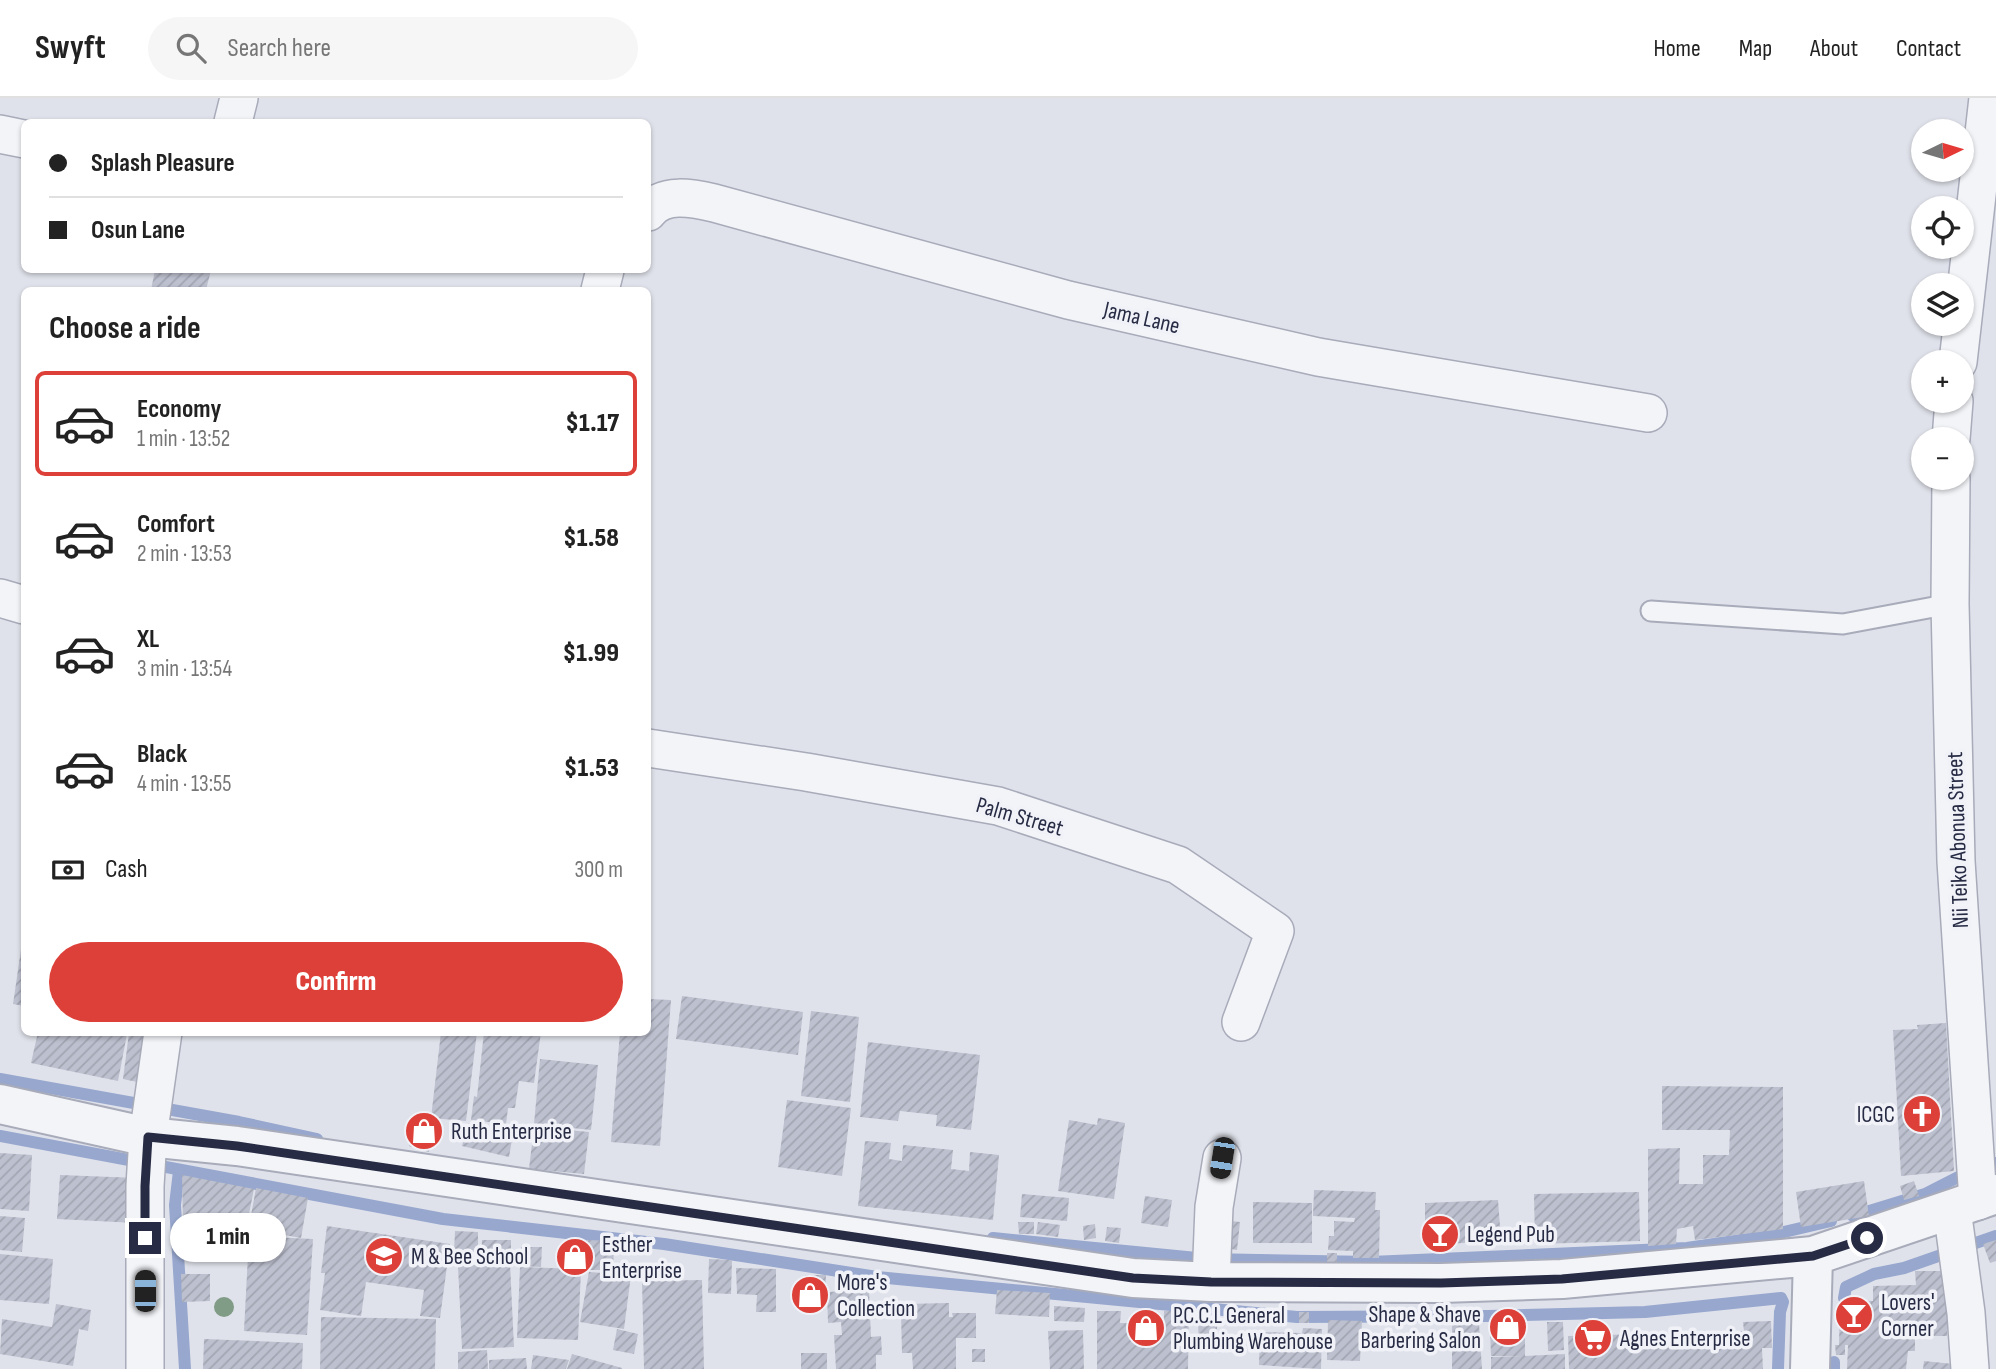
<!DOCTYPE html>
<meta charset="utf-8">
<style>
:root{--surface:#fff;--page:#f6f6f6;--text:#222;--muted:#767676;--line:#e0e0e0;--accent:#dd4038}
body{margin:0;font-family:"Sofia Sans Condensed",sans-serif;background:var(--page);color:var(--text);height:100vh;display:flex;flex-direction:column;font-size:26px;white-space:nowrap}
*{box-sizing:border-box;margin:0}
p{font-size:23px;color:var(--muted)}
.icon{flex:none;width:38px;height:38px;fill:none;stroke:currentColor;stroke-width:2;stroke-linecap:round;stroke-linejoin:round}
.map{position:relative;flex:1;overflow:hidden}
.side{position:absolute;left:21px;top:189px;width:630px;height:749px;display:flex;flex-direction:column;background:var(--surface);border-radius:10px;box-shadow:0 2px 5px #0004}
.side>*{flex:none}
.guide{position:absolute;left:21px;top:21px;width:630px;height:154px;border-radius:10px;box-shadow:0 2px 5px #0004;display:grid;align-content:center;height:154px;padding:0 28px;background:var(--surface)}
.needle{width:46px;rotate:85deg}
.controls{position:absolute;left:1911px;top:21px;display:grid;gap:14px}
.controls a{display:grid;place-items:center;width:63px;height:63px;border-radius:50%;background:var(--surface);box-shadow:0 2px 5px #0004;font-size:35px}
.end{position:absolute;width:32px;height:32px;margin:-16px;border:9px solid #272b44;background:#fff;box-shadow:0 0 0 4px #fff}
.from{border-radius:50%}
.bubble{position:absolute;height:49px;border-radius:24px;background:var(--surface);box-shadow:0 2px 5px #0004;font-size:23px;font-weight:800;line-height:49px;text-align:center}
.car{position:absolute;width:21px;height:42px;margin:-21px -10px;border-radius:9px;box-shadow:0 0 5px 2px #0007;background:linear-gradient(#222 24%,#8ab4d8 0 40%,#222 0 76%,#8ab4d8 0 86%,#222 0)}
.guide b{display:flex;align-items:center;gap:24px;height:66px;font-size:26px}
.guide b+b{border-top:2px solid var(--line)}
.guide i{width:18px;height:18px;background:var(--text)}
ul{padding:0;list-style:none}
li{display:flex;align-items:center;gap:21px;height:105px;margin:0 14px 10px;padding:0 14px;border:4px solid transparent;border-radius:10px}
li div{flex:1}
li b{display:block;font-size:26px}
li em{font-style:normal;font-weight:800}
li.current{border-color:var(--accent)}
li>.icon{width:63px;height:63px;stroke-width:1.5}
h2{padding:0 28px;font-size:32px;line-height:84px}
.pay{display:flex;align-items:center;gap:18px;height:77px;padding:0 28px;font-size:26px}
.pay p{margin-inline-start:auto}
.cta{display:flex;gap:14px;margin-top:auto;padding:14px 28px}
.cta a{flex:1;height:80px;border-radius:42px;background:var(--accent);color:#fff;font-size:28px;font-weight:800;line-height:80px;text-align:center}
header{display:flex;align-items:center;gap:42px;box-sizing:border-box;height:98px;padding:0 35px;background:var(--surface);border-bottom:2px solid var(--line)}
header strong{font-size:33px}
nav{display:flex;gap:38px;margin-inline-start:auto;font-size:24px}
.search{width:490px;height:63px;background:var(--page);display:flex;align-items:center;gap:18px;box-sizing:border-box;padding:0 24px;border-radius:38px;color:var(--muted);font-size:26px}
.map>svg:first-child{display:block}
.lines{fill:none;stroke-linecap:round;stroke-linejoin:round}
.stream{stroke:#97a7ce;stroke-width:12}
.building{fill:url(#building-hatch)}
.service-casing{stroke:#a8abb9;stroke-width:23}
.minor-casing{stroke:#a8abb9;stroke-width:40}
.tertiary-casing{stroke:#a8abb9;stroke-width:42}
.service{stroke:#f3f4f8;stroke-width:19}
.minor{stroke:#f3f4f8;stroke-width:37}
.tertiary{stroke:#f3f4f8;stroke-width:38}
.tree{fill:#809b86}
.route{stroke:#272b44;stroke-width:9}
.labels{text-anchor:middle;stroke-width:7;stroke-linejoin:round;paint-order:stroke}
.street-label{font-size:23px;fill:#272b44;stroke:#f0f2f8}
.poi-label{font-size:23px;fill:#272b44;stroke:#f0f2f8;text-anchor:start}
</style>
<header>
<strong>Swyft</strong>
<div class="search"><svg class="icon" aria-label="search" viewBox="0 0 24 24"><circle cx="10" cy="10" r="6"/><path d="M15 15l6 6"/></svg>Search here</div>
<nav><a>Home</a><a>Map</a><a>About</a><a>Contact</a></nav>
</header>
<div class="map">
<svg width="1996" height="1271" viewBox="0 0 1996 1271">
<defs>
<pattern id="building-hatch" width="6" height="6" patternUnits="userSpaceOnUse" patternTransform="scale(1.75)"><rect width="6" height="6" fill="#bdc0ce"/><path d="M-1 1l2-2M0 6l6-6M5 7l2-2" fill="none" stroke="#a2a5b2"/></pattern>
</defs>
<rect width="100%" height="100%" fill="#e0e2eb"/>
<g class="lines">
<path class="stream" d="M0,981L239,1024L317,1041
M0,1038L443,1121L664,1146L877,1179L1297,1219L1488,1218L1645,1214L1781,1200L1783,1204L1780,1214L1778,1271
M179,1073L175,1107L185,1271
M1853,1118L1925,1096L1968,1074L1996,1065
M993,1140L1207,1161L1371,1164L1687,1150L1762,1139L1831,1123
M1844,1200L1846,1189L1874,1176L1904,1170L1996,1138
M1834,1271V1264"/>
</g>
<path class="building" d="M155,172H211L206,192H151Z
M23,838H24V908L13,906Z
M682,898L803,914L798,957L676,941Z
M648,901L671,902L660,1048L611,1044L620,934H648Z
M811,913L859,919L850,1004L801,998Z
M1946,925L1954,1073L1901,1078L1893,932L1918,931L1917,927Z
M38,934L127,936L118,983L31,965Z
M441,934H477L466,1023L431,1020Z
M484,934H541L534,985L519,983L515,1010H508L506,1026L471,1022L474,998L477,999Z
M129,935L144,938L137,984L123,981Z
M868,944L980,957L971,1032L936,1028L937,1017L900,1013L898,1023L860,1019Z
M540,961L598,967L591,1032L534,1026Z
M1662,988L1783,989V1131L1695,1142L1693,1128L1677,1131L1676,1146L1648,1148V1051L1680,1050L1679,1086H1703V1057H1729L1730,1032H1662Z
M787,1002L851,1010L842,1078L778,1069Z
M417,1019L436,1024L429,1054L409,1048Z
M1098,1020L1125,1025L1114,1101L1058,1093L1069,1022L1097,1027Z
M468,1025L513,1036L509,1059L462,1048Z
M534,1029L589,1034L584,1076L529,1071Z
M865,1043L891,1045L889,1061L902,1063L903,1047L953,1052L951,1071L969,1073L970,1054L999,1057L993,1122L858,1108Z
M0,1055L32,1057L29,1113L0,1111Z
M60,1077L138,1080L136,1125L57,1121Z
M182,1077L254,1091L244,1141L183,1129Z
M1864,1083L1869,1118L1801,1129L1796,1094Z
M1914,1083L1919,1098L1904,1102L1900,1088Z
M256,1090L308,1100L301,1140L263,1133V1136L248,1134Z
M1314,1092L1376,1094L1375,1112H1380L1379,1160H1353V1153L1328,1152L1329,1138H1334V1123L1354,1124L1355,1120L1313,1118Z
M1639,1094L1640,1143L1535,1146L1534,1096Z
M1022,1096L1069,1100L1067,1123L1020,1119Z
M1145,1098L1172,1102L1168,1129L1141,1125Z
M1498,1102L1501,1142L1425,1148V1105Z
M1253,1104L1312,1105V1145H1253Z
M0,1118L25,1120L22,1154L0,1152Z
M1222,1122L1240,1124L1237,1152L1219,1149Z
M1018,1124H1034V1136H1019Z
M1038,1124L1060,1127L1058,1139L1036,1136Z
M1095,1126L1096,1140L1084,1142L1083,1128Z
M327,1128L450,1146L440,1220L420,1218L424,1192L366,1184L361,1218L320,1212L325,1175H321Z
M1107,1129L1121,1130L1119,1145L1105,1143Z
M455,1133L478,1134V1154H454Z
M249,1138L313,1141L307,1237L244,1233Z
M482,1142H511V1164H481Z
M587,1142L614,1143L613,1172H587Z
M1996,1142V1163L1990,1165L1983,1146Z
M521,1149H542L541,1169L520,1168Z
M568,1154H583V1168H567Z
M1327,1155H1337V1165H1327Z
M0,1156L53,1161L49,1206L0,1202Z
M709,1161L732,1162L731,1196L708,1195Z
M510,1165L514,1249L462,1251L458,1168Z
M520,1169L581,1171L578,1242L517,1240Z
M736,1170L776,1171V1214H756L757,1197L737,1196Z
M1915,1173H1948L1947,1238H1915V1253H1908L1906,1271H1847L1848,1247H1845V1257H1836L1835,1247H1839L1840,1201L1873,1203V1188L1916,1187Z
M589,1174L631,1177L624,1231L580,1224Z
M181,1176H210V1203L182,1204Z
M805,1177H826L824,1212L803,1211Z
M702,1182L704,1271H644L642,1183Z
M869,1192L871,1239L881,1238L882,1257H876V1271H836L834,1237H842L841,1224L828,1225L827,1194Z
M997,1192L1050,1195L1049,1219L995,1216Z
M949,1205V1219H953L952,1215H976V1240H956V1271H913L912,1255H902L901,1215H906V1206Z
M56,1206L91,1212L88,1233L79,1231L73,1268L0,1256L2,1221L52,1229Z
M1054,1208L1085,1210L1084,1224L1054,1223Z
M1097,1213H1121L1120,1225H1164V1213H1189L1188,1271H1097Z
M1299,1214H1309V1225H1299Z
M321,1219L436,1221L435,1271H320Z
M1198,1222H1217V1236H1213V1252H1199Z
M1328,1222L1362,1223L1360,1263L1327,1262Z
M1495,1223H1521V1229L1525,1230V1258L1565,1256V1271H1491V1259L1522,1258H1491L1490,1231L1495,1230Z
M1771,1223L1772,1250H1762L1763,1271H1569L1568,1238L1744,1233L1743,1224Z
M1547,1224H1563L1564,1252L1548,1253Z
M1479,1225L1482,1271H1452V1226Z
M1303,1230L1322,1231L1321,1271L1259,1267L1260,1234L1302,1235Z
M617,1231L638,1236L634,1256L613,1252Z
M1083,1232L1084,1271H1050L1048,1233Z
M204,1241L303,1245L302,1271H203Z
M972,1251H985V1264H972Z
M487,1252L488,1271H458V1254Z
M801,1255H827V1271H801Z
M572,1256L622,1270V1271H567Z
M533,1257L569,1262L566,1271H531Z
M526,1260L527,1271H489V1262Z
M1924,1263L1963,1267V1271H1923Z"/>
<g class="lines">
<defs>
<path id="service" d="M1651,513L1843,526L1950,506"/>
<path id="minor" d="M233,24L239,0
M0,36L24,41
M648,114C663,94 692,100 714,105L1068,202L1318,259L1648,315
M600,192L605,172
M1958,264L1988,0
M1951,341L1954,303
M1951,380L1950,506L1956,763L1978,1103
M0,500L24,507
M648,650L806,674L998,708L1178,767L1275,833L1241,924
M1952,1111L1966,1215L1970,1271
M1211,1184L1214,1109L1222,1060
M145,1271V1088L148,1039L163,934"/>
<path id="tertiary" d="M0,1006L148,1039L237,1048L1133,1180L1211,1184L1441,1185L1562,1181L1813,1158L1996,1096
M1810,1271L1813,1158"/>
</defs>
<use href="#service" class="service-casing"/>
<use href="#minor" class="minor-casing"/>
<use href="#tertiary" class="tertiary-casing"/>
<use href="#service" class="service"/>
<use href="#minor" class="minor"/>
<use href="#tertiary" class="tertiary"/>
</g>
<circle class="tree" cx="224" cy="1209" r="10"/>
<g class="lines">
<path class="route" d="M145,1140V1088L148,1039L237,1048L1133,1180L1211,1184L1441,1185L1562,1181L1813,1158L1867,1140"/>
</g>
<defs>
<symbol id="church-disc" viewBox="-11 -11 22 22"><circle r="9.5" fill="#dd4038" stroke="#f0f2f8"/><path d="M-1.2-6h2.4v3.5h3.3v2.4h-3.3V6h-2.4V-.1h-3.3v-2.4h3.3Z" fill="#fff"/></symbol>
<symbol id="shop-disc" viewBox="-11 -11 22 22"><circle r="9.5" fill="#dd4038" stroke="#f0f2f8"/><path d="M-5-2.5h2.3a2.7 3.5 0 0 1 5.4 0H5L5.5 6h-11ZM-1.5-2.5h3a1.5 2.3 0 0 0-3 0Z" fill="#fff"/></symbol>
<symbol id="bar-disc" viewBox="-11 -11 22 22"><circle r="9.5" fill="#dd4038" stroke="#f0f2f8"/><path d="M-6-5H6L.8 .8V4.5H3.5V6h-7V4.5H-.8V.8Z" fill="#fff"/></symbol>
<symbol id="school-disc" viewBox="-11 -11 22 22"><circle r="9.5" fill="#dd4038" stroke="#f0f2f8"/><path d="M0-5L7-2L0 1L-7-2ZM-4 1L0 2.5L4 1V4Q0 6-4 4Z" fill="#fff"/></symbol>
<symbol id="supermarket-disc" viewBox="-11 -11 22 22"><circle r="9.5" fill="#dd4038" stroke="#f0f2f8"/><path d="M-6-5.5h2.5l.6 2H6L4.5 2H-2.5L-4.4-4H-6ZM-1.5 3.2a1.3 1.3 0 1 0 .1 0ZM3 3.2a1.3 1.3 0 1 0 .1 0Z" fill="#fff"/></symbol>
</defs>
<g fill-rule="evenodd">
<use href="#church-disc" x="1900" y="994" width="44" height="44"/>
<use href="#shop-disc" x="402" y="1011" width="44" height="44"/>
<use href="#bar-disc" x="1418" y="1114" width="44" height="44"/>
<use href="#school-disc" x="362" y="1136" width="44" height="44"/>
<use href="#shop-disc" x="553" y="1137" width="44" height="44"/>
<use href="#shop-disc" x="788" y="1175" width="44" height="44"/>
<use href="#bar-disc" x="1832" y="1195" width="44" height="44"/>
<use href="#shop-disc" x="1486" y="1207" width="44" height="44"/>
<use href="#shop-disc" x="1124" y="1208" width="44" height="44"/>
<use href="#supermarket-disc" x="1571" y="1218" width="44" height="44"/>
</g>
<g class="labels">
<g class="street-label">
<text transform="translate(1142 219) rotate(13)" y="8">Jama Lane</text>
<text transform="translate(1020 718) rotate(16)" y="8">Palm Street</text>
<text transform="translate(1957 742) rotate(-92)" y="8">Nii Teiko Abonua Street</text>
</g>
<g class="poi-label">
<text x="1895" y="1024" text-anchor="end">ICGC</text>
<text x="451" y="1041">Ruth Enterprise</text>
<text x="1467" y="1144">Legend Pub</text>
<text x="602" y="1154">Esther<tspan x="602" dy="26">Enterprise</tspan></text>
<text x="411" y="1166">M &amp; Bee School</text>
<text x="837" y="1192">More's<tspan x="837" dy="26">Collection</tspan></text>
<text x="1881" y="1212">Lovers'<tspan x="1881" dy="26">Corner</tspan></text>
<text x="1481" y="1224" text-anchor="end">Shape &amp; Shave<tspan x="1481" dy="26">Barbering Salon</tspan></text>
<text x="1173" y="1225">P.C.C.L General<tspan x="1173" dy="26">Plumbing Warehouse</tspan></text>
<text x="1620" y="1248">Agnes Enterprise</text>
</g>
</g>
</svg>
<div class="controls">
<a><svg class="needle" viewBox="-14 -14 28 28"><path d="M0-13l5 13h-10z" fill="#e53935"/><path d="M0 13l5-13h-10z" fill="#767676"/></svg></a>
<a><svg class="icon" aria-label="locate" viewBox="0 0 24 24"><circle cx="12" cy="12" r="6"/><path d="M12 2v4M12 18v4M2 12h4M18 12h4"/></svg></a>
<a><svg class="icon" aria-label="layers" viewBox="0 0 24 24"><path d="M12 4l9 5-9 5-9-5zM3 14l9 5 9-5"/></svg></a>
<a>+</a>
<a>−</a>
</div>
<i class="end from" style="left:1867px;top:1140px"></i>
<i class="end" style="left:145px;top:1140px"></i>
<div class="bubble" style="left:170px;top:1115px;width:116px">1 min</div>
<i class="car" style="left:1222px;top:1060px;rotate:189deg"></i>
<i class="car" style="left:145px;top:1193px;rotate:0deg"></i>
<div class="guide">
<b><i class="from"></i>Splash Pleasure</b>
<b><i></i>Osun Lane</b>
</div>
<section class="side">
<h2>Choose a ride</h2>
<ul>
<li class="current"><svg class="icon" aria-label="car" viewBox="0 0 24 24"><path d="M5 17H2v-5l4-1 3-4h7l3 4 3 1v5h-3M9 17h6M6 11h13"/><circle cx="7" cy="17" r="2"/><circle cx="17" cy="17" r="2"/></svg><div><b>Economy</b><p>1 min · 13:52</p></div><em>$1.17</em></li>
<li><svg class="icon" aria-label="car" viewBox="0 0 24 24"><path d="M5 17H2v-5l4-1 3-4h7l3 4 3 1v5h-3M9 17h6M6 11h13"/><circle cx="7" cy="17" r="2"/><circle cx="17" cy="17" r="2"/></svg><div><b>Comfort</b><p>2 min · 13:53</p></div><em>$1.58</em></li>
<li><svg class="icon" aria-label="car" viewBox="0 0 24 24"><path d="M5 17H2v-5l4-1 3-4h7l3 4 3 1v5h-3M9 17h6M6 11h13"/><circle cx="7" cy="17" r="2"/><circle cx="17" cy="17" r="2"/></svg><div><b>XL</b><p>3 min · 13:54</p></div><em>$1.99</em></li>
<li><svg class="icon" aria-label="car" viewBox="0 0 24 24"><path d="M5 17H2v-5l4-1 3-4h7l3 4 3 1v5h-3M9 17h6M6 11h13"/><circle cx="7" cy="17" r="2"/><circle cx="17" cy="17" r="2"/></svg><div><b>Black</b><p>4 min · 13:55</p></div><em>$1.53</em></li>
</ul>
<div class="pay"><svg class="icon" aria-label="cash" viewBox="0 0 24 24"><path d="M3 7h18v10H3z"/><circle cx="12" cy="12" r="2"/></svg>Cash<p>300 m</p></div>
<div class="cta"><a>Confirm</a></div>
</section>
</div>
